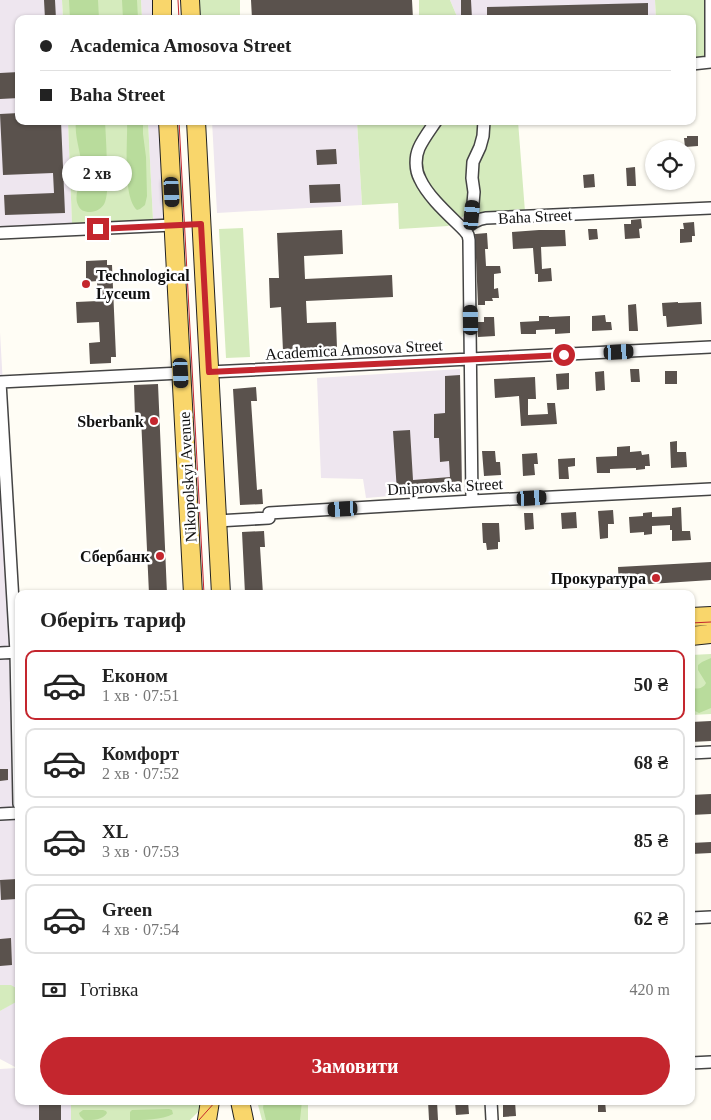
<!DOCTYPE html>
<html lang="uk">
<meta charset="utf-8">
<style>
:root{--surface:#fff;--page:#f6f6f6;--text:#222;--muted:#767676;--line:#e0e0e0;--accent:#c4262e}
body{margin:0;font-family:Georgia,serif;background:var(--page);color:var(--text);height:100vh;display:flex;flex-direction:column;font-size:19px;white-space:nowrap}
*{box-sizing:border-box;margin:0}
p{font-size:16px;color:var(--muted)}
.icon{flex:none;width:28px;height:28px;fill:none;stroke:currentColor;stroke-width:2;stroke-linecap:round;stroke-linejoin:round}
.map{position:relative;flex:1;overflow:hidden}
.sheet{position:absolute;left:15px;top:590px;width:680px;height:515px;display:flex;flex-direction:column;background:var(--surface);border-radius:10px;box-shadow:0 1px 4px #0004}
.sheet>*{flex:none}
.hud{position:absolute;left:15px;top:15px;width:681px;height:110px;border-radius:10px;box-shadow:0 1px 4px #0004;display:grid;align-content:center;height:110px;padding:0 25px;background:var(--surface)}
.tools{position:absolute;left:645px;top:140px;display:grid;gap:10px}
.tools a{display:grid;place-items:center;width:50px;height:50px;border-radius:50%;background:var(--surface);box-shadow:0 1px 4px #0004;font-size:25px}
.end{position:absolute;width:22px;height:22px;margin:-11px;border:6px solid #c4262e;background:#fff;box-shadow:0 0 0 2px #fff}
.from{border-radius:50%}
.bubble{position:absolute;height:35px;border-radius:18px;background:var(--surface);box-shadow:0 1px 4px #0004;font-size:16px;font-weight:800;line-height:35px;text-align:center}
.car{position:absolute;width:15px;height:30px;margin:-15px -8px;border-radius:6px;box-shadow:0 0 4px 1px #0007;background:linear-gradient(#222 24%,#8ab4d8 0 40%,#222 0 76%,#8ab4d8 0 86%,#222 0)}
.hud b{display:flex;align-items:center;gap:18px;height:48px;font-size:19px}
.hud b+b{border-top:1px solid var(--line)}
.hud i{width:12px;height:12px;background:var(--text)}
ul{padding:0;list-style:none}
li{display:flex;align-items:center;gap:15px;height:70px;margin:0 10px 8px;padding:0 15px;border:2px solid var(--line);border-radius:10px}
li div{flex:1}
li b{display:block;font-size:19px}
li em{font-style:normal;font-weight:800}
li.on{border-color:var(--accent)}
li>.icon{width:45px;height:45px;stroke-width:1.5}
h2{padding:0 25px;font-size:22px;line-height:60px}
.pay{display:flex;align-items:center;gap:12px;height:55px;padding:0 25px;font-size:19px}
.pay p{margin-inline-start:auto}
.action{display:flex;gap:10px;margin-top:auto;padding:10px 25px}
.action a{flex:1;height:58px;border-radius:30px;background:var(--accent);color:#fff;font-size:20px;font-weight:800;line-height:58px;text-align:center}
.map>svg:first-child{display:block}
.industrial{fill:#eee6ef}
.green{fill:#d5ebbd}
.forest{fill:#b9dc9c}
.building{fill:#5a524d}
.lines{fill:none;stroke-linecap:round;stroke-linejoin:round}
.street-casing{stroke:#444;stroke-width:14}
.primary-casing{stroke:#222;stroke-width:20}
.street{stroke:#fff;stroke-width:11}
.primary{stroke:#f9d66b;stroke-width:18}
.tram{stroke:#c4262e;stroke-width:1}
.route{stroke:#c4262e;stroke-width:6}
.poi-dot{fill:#c4262e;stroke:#fff;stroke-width:2}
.labels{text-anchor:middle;stroke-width:5;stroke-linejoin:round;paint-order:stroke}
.street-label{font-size:16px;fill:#111;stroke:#fff}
.poi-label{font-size:16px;font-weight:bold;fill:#111;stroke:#fff;text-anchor:end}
</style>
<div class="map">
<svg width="711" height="1120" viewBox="0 0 711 1120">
<rect width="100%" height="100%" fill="#fffdf5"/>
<path class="industrial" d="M0,0H62L63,19H19V121H68L72,223L153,220L148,121H163L170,228L0,237Z
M141,0H156L157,19H142Z
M450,0H655L656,19H458Z
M212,121H357L362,205L217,213Z
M0,332L19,670V1101H201L200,1103L71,1105V1120H0V1069L17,1068L0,1059V1011L16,1001L11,985H0Z
M460,369L462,490L366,498L363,479L321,478L317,378Z"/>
<path class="green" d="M62,0H141L142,19H63Z
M193,0H240V19H194Z
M419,0H450L458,19H419Z
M655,0H707V58L693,60L692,19H656Z
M68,121H148L153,220L72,224Z
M357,121H518L525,212L464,216L448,226L399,229L398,203L362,205Z
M243,228L250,357L226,358L219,229Z
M711,654V714L691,715V655Z
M0,985H11L16,988V1002L0,1011Z
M257,1101H308V1120H262Z
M200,1103L198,1112L190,1120H71V1105Z"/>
<path class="forest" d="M69,0H98L99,19H70Z
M122,0H137L138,19H123Z
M76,121H105C106,139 107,157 107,175C107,184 108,194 105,202C103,208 96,212 90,212C84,212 80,210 78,205C73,194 82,182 82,171C82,154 74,138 76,121Z
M127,121H143V134L146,157L147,196L145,205L140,209L137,210C122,197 128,141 127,121Z
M711,658V708L699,713L691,709V688C697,689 703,689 706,683L698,670V665L702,662Z
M264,1101H302L300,1120H266L263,1108Z
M169,1109L172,1110L173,1114C162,1120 143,1120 130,1120V1112L132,1110Z
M83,1110H103L106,1111L107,1113C103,1120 93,1120 84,1120L80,1116L79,1113Z"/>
<path class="building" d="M44,0H55L56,19H45Z
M251,0H412L413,19H252Z
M461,0H471L472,19H461Z
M648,3V16L559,19H487V7Z
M19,72V98L0,99V73Z
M19,113V121H61L65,213L5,215L4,195L54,193L53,173L3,175L0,114Z
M687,136H698V146L685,147L684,138H687Z
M336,149L337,164L317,165L316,150Z
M635,167L636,186H627L626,168Z
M594,174L595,187L584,188L583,175Z
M340,184L341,202L310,203L309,185Z
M641,219L642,228L639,229L640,238L625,239L624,224H631V220Z
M694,222L695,236H692V242L680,243V229H684L683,223Z
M588,229H597L598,239L589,240Z
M342,230L343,254L304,256L305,279L392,275L393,297L306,301L307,323L336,322L337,348L283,351L281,307L270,308L269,278H279L277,233Z
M539,230H565L566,246L541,247L542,269L551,268L552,281L538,282V274H535L533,248L513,249L512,232Z
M487,233L488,249H485L486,266H500L501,273L494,274V289L498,288L499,298H492L493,301H485V305H478L475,234Z
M107,260V265H112L116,357H111V363L90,364L89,343L100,342L99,322L77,323L76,302L98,301L97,281L86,282V261Z
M678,302V303L701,302L702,324L667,327L666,316H663L662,303Z
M636,304L638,331H629L628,305Z
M605,315L606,322H611L612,330L592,331V316Z
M539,316H549V317L570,316V333L555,334V329L536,330V334H521L520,322L539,321Z
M484,317H494L495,336L478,337L477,322H484Z
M630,369H639L640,382H631Z
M604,371L605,390L596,391L595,372Z
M665,371H677V384H665Z
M569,373V389L557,390L556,374Z
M460,375L462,490L418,494V491L397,492L393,431L410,430L413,480L450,477L449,461L440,462L439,438H434V414L445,413V376Z
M535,377L536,399H528V415L548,414L547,403H555L557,424L521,426L519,396L495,398L494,379Z
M158,384L167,594H149L141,417H135L134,385Z
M256,387L257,401H251L256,475L257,490L262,489L263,504L240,505L233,389Z
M677,441V452H686L687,467L671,468L670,442Z
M630,446V452L641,451L642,455L649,454L650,466H645V469L636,470V468L610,469V473H597L596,457L617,456V447Z
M482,451H495L496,462H500L501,475L484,476Z
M537,453L538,464H534L535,475L523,476L522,454Z
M575,458V466L568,467L569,479H559L558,459Z
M681,507L682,531H690L691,540L672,541V530H670V525L652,526V534L644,535V532L630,533L629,517L643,516V513L652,512V517L672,516V508Z
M613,510L614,524H608V538L600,539L598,511Z
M576,512L577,528L562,529L561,513Z
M524,513H533L534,529L525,530Z
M482,523H499L500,542H498V549L487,550L486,543H483Z
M264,531L265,547H260L263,594H245L242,532Z
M711,562V580L619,586L618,567Z
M711,721V741L691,742V722Z
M0,769H8V780L0,781Z
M711,794V814L691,815V795Z
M711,842V853L691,854V843Z
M17,879V899L1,900L0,880Z
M11,938L12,965L0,966V939Z
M39,1101H61V1120H39Z
M428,1101H437L438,1120H429Z
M455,1101H468L469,1114L456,1115Z
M503,1101H515L516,1116L503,1117Z
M598,1101H605L606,1112H598Z"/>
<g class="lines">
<defs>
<path id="street" d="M711,0V61
M692,64L711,62
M436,121C430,130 423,139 419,148C415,157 415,170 420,179C428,197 450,216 464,230C470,224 477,219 486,218L711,208
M473,222L472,215L474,192L472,178L473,162L480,147L483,136L484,121
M464,230L468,235L469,240L472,501
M0,233L173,225
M209,372L711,347
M217,521L269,518V513L472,501L711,489
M0,653L19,652
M691,753L711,752
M19,804L16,652L0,382L181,373
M0,814L19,813
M691,918L711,917
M691,1063L711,1062
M491,1101L492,1120"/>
<path id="primary" d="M162,0V19
M190,0L191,19
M168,121L193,594
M196,121L221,594
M691,617L711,616
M691,636L711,634
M240,1101L244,1120
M207,1120L210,1101"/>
</defs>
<use href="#street" class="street-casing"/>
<use href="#primary" class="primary-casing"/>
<use href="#street" class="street"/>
<use href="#primary" class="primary"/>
<path class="tram" d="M178,0L179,19
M179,121L204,594
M691,623L711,622
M199,1120L216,1101"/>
</g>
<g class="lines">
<path class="route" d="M98,229L201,224L209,372L564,355"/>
</g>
<g class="poi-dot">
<circle cx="86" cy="284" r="5"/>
<circle cx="154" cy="421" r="5"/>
<circle cx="160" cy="556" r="5"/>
<circle cx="656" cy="578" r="5"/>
</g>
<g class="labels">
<g class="street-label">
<text transform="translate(535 216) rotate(-3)" y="6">Baha Street</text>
<text transform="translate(354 349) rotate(-3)" y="6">Academica Amosova Street</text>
<text transform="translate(187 477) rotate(-93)" y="6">Nikopolskyi Avenue</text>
<text transform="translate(445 486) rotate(-3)" y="6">Dniprovska Street</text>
</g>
<g class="poi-label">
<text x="96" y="281" text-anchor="start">Technological<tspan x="96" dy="18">Lyceum</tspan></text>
<text x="144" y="427">Sberbank</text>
<text x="150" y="562">Сбербанк</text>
<text x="646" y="584">Прокуратура</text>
</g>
</g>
</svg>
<div class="tools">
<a><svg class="icon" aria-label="locate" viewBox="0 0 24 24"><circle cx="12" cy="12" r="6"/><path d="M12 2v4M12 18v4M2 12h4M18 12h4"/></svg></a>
</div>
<i class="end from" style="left:564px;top:355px"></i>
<i class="end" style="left:98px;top:229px"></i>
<div class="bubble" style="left:62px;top:156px;width:70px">2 хв</div>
<i class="car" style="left:172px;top:192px;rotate:177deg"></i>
<i class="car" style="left:472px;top:215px;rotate:5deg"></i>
<i class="car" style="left:471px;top:320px;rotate:359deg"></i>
<i class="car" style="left:619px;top:352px;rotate:87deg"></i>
<i class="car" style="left:181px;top:373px;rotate:177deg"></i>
<i class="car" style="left:532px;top:498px;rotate:87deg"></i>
<i class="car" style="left:343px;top:509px;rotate:267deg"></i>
<div class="hud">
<b><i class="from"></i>Academica Amosova Street</b>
<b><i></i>Baha Street</b>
</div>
<section class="sheet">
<h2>Оберіть тариф</h2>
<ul>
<li class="on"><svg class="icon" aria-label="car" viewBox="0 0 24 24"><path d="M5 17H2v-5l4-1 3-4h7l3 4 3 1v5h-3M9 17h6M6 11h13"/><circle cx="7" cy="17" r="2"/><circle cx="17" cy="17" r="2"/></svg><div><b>Економ</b><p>1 хв · 07:51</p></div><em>50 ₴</em></li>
<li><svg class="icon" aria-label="car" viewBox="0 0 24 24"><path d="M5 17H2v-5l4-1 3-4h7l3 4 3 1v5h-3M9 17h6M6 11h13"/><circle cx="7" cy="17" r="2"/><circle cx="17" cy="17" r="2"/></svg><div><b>Комфорт</b><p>2 хв · 07:52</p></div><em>68 ₴</em></li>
<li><svg class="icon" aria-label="car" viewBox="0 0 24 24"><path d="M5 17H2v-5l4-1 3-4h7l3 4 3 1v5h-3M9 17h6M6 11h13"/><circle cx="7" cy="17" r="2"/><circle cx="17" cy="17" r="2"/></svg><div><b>XL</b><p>3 хв · 07:53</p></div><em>85 ₴</em></li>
<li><svg class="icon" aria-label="car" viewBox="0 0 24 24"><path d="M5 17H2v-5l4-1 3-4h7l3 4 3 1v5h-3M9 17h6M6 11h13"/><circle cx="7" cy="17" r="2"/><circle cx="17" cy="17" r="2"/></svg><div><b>Green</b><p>4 хв · 07:54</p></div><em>62 ₴</em></li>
</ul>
<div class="pay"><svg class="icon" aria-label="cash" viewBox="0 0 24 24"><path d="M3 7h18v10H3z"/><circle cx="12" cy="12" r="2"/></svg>Готівка<p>420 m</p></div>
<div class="action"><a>Замовити</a></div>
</section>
</div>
